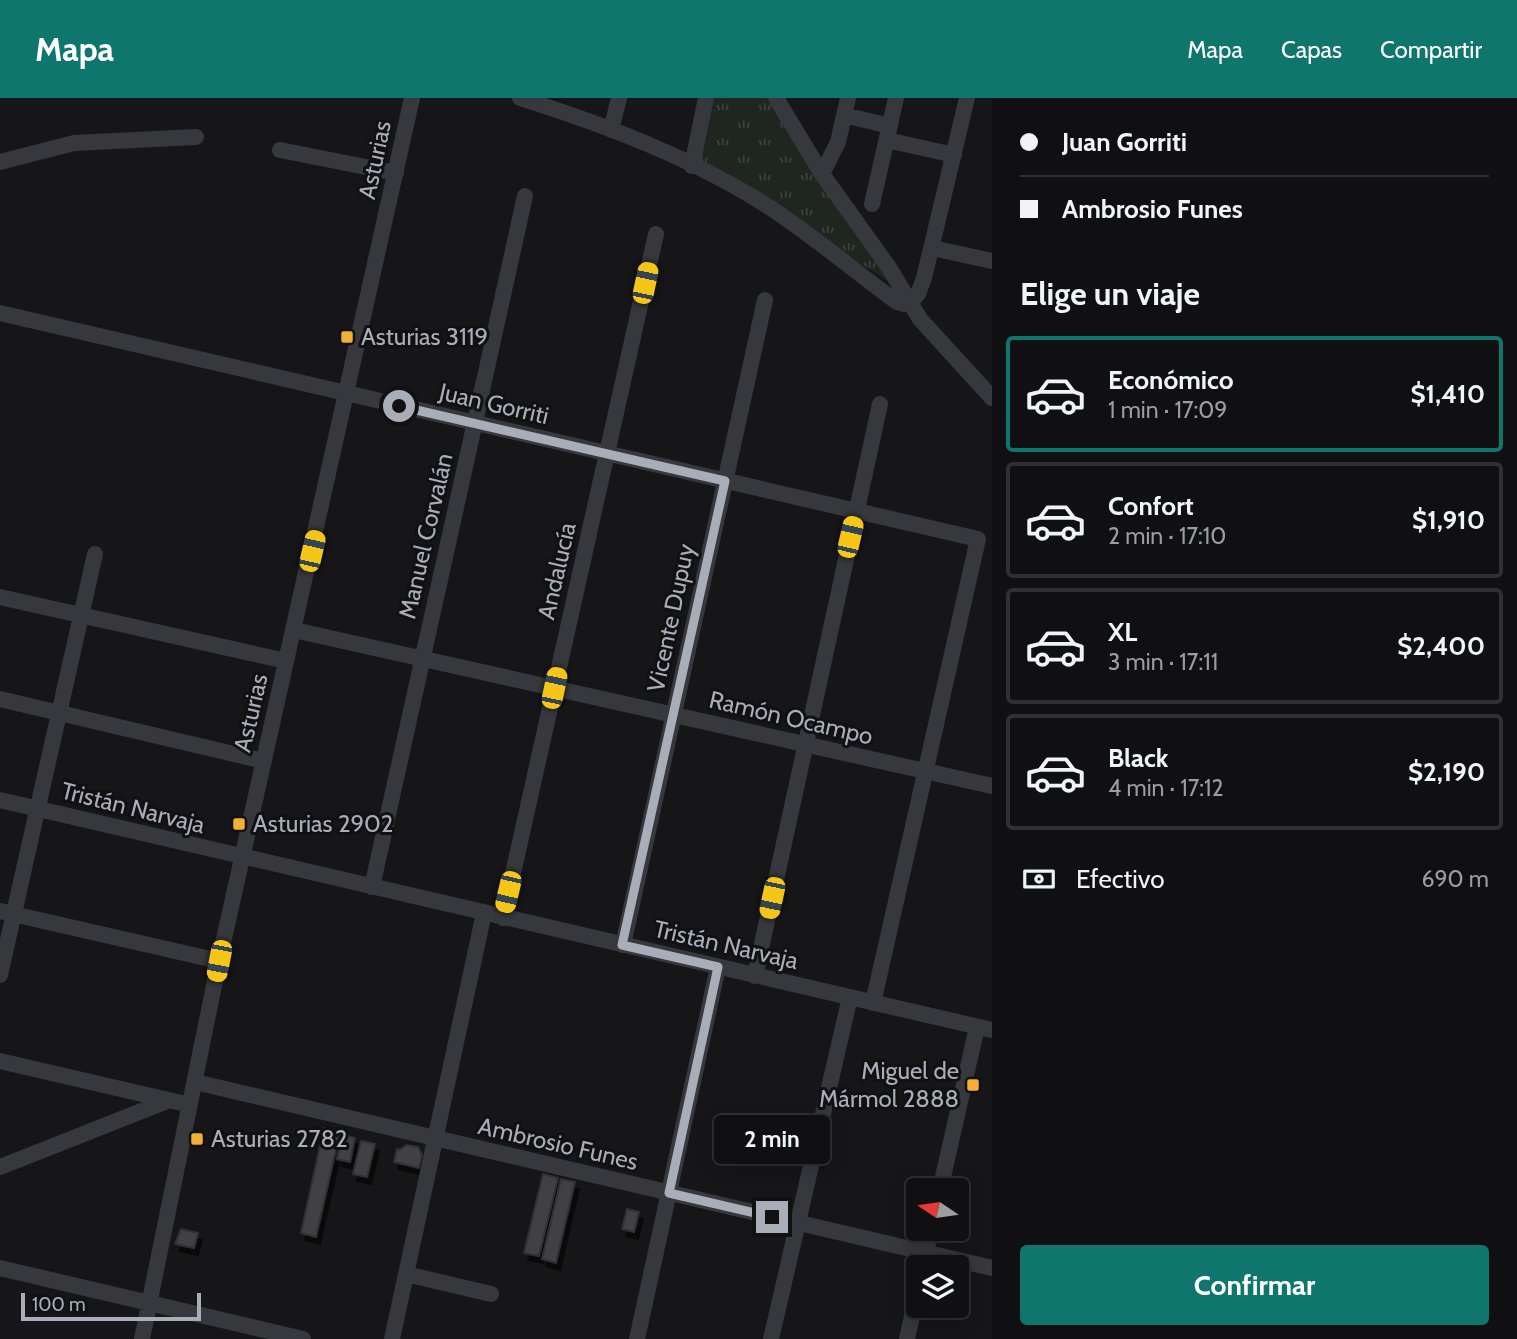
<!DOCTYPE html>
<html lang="es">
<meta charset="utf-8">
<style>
:root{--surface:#101012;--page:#1e1e20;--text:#f1f3f6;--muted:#9c9d9f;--line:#303032;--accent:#0f766e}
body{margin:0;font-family:Cabin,sans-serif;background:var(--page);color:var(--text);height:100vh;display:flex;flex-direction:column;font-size:26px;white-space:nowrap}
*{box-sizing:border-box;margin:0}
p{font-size:23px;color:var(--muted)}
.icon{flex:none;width:38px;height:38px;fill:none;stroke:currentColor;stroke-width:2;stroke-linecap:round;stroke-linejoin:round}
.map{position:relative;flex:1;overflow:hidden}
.drawer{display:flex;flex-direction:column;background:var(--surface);width:525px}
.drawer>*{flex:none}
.top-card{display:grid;align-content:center;height:154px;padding:0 28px;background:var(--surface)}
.needle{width:46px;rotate:283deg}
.tools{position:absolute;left:906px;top:1080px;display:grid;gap:14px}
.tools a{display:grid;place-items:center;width:63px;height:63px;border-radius:7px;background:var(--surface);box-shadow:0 4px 18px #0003,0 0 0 2px var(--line);font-size:35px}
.scale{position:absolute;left:21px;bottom:18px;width:180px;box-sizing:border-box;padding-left:7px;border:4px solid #a8adb8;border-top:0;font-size:19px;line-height:24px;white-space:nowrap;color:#a8adb8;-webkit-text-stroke:5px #111113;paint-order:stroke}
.end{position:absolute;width:32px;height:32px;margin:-16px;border:9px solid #a8adb8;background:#111;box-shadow:0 0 0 4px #111}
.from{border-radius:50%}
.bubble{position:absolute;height:49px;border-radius:7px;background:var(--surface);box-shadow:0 4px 18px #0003,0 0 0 2px var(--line);font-size:23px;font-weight:800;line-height:49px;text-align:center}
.car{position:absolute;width:21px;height:42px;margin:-21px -10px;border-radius:9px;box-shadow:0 0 5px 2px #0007;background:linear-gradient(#f5c518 24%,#345 0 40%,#f5c518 0 76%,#345 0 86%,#f5c518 0)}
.top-card b{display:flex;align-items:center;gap:24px;height:66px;font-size:26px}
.top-card b+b{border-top:2px solid var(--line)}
.top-card i{width:18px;height:18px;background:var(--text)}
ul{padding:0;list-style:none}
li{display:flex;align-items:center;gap:21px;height:116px;margin:0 14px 10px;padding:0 14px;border:4px solid var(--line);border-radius:7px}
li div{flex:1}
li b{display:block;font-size:26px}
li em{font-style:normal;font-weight:800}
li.selected{border-color:var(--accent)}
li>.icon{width:63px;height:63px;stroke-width:1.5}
h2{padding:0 28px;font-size:32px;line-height:84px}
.pay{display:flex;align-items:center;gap:18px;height:77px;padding:0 28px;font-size:26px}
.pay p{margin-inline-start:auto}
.action{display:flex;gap:14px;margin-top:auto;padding:14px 28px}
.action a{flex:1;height:80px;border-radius:7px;background:var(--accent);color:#fff;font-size:28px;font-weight:800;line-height:80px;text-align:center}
header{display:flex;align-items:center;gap:42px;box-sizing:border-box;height:98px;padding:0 35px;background:var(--accent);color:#fff}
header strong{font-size:33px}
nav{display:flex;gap:38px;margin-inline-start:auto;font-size:24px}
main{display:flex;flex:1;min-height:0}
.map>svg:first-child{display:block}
.park{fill:url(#park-tufts)}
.building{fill:#404145;stroke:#303034;stroke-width:2;filter:url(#shadow)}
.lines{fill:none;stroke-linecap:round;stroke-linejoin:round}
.minor{stroke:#37383d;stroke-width:16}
.route{stroke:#a8adb8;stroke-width:9}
.poi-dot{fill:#f2b134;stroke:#111113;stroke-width:2.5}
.labels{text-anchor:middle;stroke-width:6;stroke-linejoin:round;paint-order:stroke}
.street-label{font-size:24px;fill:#a8adb8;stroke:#111113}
.poi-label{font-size:24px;fill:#a8adb8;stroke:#111113;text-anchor:start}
</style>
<header>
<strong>Mapa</strong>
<nav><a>Mapa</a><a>Capas</a><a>Compartir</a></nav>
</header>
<main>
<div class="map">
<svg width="992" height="1241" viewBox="0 0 992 1241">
<defs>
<pattern id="park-tufts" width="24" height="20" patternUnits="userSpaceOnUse" patternTransform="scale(1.75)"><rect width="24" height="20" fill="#1e261f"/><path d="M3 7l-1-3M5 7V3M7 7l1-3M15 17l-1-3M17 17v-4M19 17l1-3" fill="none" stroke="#3c433d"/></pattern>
<filter id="shadow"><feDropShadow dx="4" dy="7" stdDeviation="0" flood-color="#0009"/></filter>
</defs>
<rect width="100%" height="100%" fill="#161618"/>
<path class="park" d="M709,0H768L890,184L699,65Z"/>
<path class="building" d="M324,1030L340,1034L316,1139L301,1135Z
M342,1037L355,1040L350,1064L337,1061Z
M361,1043L375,1046L367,1079L353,1076Z
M406,1047L418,1049L422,1057L419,1070L394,1064L397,1051L400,1052Z
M543,1076L558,1080L539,1158L524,1155Z
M561,1081L575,1084L556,1165L542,1161Z
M627,1111L639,1114L634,1134L622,1131Z
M181,1131L198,1135L194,1150L175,1146Z"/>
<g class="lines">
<path class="minor" d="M520,0C605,27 693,60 769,109C814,138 854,173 897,204L903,206L910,204
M776,0L822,76L888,168L920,221L992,300
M844,17L890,28
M611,32L619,0
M887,42L954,57
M280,52L396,75
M0,64L74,45L196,39
M692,68L706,0
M822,76L838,44L848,0
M872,106L896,0
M932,150L992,163
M910,204L918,196L924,180L967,0
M0,215L978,441L873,905
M0,499L286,563
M294,532L992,688
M0,601L264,663
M0,702L992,932
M372,789L525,98
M0,813L219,863
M503,820L656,136
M623,847L765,202
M0,877L95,456
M755,878L880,306
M0,963L190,1007
M195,984L992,1170
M0,1069L167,1003
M940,1092L977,929
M923,1169L931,1130
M0,1170L303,1241
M406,1176L491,1196
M142,1241L219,863L412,0
M392,1241L484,815
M637,1241L718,869
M771,1241L850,899
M907,1241L919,1187"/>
</g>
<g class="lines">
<path class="route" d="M399,308L725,383L622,847L718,869L669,1095L772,1119"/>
</g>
<g class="poi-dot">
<rect x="340" y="232" width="14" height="14" rx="3.5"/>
<rect x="232" y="719" width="14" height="14" rx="3.5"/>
<rect x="966" y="980" width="14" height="14" rx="3.5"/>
<rect x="190" y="1034" width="14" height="14" rx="3.5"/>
</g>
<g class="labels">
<g class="street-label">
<text transform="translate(375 62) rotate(-78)" y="8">Asturias</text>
<text transform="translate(494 306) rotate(13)" y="8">Juan Gorriti</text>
<text transform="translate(426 438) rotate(-77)" y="8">Manuel Corvalán</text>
<text transform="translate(557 473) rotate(-77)" y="8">Andalucía</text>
<text transform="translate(671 520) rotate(-78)" y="8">Vicente Dupuy</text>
<text transform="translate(251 615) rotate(-77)" y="8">Asturias</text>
<text transform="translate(791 620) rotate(13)" y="8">Ramón Ocampo</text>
<text transform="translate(133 710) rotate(14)" y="8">Tristán Narvaja</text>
<text transform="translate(726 847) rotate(13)" y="8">Tristán Narvaja</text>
<text transform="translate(558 1046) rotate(13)" y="8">Ambrosio Funes</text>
</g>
<g class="poi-label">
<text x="361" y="247">Asturias 3119</text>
<text x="253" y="734">Asturias 2902</text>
<text x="959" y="981" text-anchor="end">Miguel de<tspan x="959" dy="28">Mármol 2888</tspan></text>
<text x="211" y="1049">Asturias 2782</text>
</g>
</g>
</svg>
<div class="tools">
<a><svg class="needle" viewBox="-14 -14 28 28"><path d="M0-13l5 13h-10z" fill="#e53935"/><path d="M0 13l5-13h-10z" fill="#9c9d9f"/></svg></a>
<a><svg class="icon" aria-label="layers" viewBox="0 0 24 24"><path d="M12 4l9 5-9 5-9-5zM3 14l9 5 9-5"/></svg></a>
</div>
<div class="scale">100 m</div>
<i class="end from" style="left:399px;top:308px"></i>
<i class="end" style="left:772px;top:1119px"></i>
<div class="bubble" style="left:714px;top:1017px;width:116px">2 min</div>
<i class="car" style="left:645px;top:185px;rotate:12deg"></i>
<i class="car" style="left:850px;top:439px;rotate:13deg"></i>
<i class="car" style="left:312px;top:453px;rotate:13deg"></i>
<i class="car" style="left:554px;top:590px;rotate:12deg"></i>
<i class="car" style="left:508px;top:794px;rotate:193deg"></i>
<i class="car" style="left:772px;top:800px;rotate:192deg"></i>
<i class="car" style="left:219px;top:863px;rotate:191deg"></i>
</div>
<section class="drawer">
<div class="top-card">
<b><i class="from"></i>Juan Gorriti</b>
<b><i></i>Ambrosio Funes</b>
</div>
<h2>Elige un viaje</h2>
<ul>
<li class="selected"><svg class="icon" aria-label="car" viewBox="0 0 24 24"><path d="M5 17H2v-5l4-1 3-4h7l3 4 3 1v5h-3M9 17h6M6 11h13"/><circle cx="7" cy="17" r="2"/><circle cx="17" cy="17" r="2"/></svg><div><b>Económico</b><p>1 min · 17:09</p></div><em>$1,410</em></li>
<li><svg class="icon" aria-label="car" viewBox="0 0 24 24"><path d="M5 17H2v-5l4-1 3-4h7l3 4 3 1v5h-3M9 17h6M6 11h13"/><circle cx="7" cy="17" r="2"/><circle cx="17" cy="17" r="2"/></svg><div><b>Confort</b><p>2 min · 17:10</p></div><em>$1,910</em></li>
<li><svg class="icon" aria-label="car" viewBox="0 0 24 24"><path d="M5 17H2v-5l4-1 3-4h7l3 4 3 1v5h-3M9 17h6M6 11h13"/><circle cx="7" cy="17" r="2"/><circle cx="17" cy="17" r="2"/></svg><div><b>XL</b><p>3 min · 17:11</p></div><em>$2,400</em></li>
<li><svg class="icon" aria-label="car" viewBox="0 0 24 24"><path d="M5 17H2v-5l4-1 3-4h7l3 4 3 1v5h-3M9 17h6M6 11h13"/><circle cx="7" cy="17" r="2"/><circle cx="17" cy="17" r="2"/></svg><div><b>Black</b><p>4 min · 17:12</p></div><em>$2,190</em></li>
</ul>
<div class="pay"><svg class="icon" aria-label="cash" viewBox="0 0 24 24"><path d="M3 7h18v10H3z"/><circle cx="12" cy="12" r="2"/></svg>Efectivo<p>690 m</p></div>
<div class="action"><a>Confirmar</a></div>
</section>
</main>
